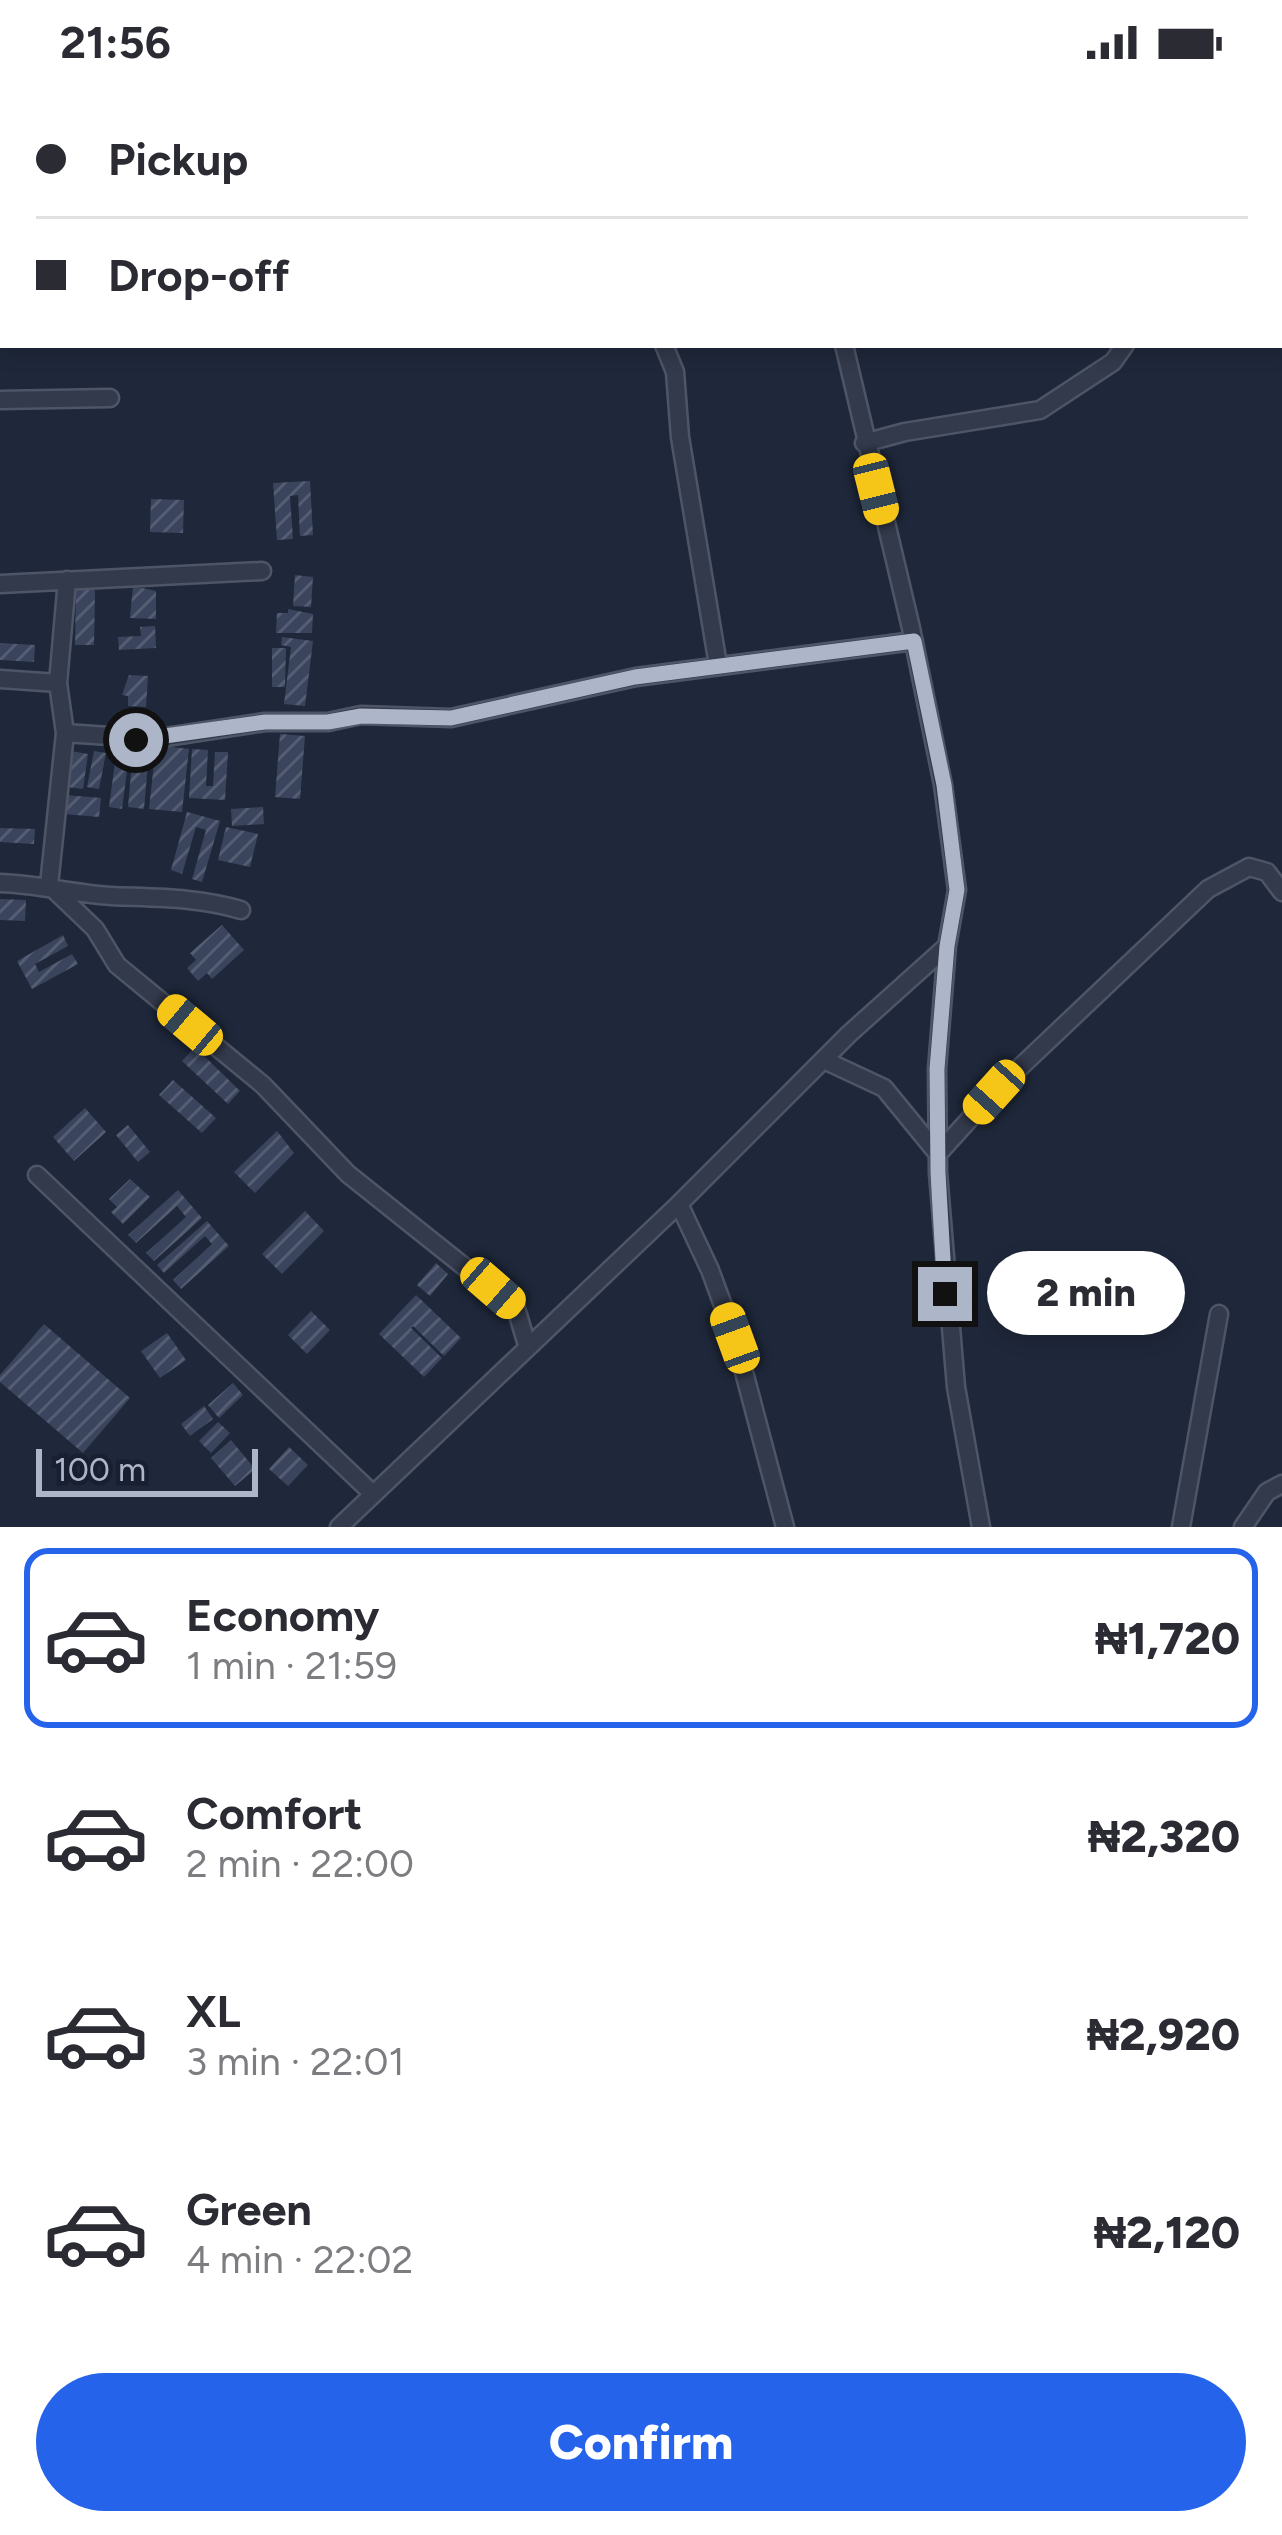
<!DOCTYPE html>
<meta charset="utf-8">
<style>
:root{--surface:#fff;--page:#f2f2f3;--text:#2b2b33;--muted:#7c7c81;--line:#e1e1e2;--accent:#2563eb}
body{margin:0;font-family:Figtree,sans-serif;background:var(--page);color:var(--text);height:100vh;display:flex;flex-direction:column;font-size:45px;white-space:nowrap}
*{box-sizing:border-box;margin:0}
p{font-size:39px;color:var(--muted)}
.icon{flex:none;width:66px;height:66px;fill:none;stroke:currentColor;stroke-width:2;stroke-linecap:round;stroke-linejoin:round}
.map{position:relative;height:1443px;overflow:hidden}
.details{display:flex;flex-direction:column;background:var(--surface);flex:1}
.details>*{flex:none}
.banner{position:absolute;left:0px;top:0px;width:1284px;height:264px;box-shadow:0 6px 18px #0003;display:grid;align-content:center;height:264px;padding:0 36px;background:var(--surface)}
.scale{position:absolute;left:36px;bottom:30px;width:222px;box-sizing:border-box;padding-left:12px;border:6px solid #adb5c8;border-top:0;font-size:33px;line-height:42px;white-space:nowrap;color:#adb5c8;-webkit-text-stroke:9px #181f30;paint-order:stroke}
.end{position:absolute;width:54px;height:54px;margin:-27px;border:15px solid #adb5c8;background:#111;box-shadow:0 0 0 6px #111}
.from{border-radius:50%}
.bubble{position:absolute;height:84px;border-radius:42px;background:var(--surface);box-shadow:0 6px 18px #0003;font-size:39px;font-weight:800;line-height:84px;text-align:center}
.car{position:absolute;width:36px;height:72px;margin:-36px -18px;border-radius:15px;box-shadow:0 0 9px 3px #0007;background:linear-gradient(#f5c518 24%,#345 0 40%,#f5c518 0 76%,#345 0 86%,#f5c518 0)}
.banner b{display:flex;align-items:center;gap:42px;height:114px;font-size:45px}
.banner b+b{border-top:3px solid var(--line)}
.banner i{width:30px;height:30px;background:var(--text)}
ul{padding:21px 0 0;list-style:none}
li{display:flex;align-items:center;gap:36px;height:180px;margin:0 24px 18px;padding:0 12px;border:6px solid transparent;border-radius:24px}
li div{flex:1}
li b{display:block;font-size:45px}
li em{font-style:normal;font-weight:800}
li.selected{border-color:var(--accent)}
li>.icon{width:108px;height:108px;stroke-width:1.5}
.cta{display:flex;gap:24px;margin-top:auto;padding:24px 36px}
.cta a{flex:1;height:138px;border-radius:72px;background:var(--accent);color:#fff;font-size:48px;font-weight:800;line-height:138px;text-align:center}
.status{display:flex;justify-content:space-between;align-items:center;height:84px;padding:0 60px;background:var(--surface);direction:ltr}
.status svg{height:33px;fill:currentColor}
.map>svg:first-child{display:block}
.building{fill:url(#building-hatch)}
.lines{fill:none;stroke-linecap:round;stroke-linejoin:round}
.minor-casing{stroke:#4d5566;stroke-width:21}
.minor{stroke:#333a4b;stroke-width:16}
.route{stroke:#adb5c8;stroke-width:15}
</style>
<div class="status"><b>21:56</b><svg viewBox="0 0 49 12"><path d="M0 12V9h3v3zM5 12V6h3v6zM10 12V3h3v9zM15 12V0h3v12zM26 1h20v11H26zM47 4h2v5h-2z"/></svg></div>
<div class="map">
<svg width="1282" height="1443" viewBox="0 0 1282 1443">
<defs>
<pattern id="building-hatch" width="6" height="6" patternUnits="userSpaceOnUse" patternTransform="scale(3)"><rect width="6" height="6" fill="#3a445c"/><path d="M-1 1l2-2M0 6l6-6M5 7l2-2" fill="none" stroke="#545d72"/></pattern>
</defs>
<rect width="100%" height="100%" fill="#1f283b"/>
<path class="building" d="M310,397L313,451L300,452L298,411L290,412L293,455L277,456L273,399Z
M151,415L184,416L183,449L150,448Z
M295,491L313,493L311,523L293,522Z
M133,502L156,507V535L130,534Z
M76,505L95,506L94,561H75Z
M288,525L313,530L312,549H276L277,529H288Z
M155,542L156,564L119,566L118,553L141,552L140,543Z
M282,553L313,557L305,622L284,620L291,563L281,561Z
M0,559L35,561L34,578L0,576Z
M272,564H286L285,603H272Z
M129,591L148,592L146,623L128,622V612L122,611Z
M280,650L305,652L300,715L275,713Z
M156,661L189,665L182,728L149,725Z
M117,663L130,664L122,725L109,723Z
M192,665L208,666L206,702H213L215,668H228L225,716L189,714Z
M71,667L88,670L83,705L67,703Z
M94,667L106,669L99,705L87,703Z
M133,667L149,668L144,725L128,723Z
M65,711L101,714L99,733L64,730Z
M263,723L264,740L232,742L231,725Z
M187,728L220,737L202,798L192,795L206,746L196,743L182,790L171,786Z
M226,743L258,750L250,783L218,776Z
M0,744L35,745L34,760L0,758Z
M0,815L26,816L25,837L0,836Z
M222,841L244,866L212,895L207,889L198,897L187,884L196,876L190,869Z
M63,851L68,862L35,880L39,888L72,870L78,880L32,905L17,877Z
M195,963L240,1007L228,1020L182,977Z
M173,996L216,1034L202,1049L159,1011Z
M85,1024L106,1048L74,1077L53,1053Z
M128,1041L150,1068L138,1078L116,1051Z
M277,1047L294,1069L255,1109L234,1088Z
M130,1095L150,1113L123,1140L111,1128L117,1123L109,1115Z
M178,1106L202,1134L154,1177L146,1169L186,1133L177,1122L136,1159L128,1151Z
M305,1127L324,1147L282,1190L262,1170Z
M207,1137L229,1162L181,1205L173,1196L212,1160L205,1152L164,1189L157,1181Z
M436,1179L448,1190L430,1212L417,1201Z
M416,1211L461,1254L444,1272L413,1242L411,1244L442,1274L424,1293L379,1250Z
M311,1227L330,1246L307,1270L288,1251Z
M44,1240L130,1314L83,1369L0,1298V1291Z
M167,1249L186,1276L160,1294L141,1267Z
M233,1299L243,1311L219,1334L208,1321Z
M204,1322L213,1335L190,1352L181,1340Z
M218,1338L230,1349L211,1369L199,1357Z
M231,1356L255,1385L235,1402L211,1374Z
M289,1363L308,1381L288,1402L269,1385Z"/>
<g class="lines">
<defs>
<path id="minor" d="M787,0L788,3
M1157,0L1158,3
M687,3L690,0
M915,3L921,0
M1281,36L1282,37
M0,96L3,104
M664,261L675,288L680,353L718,581
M844,261L911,544L943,701L957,806L947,862L937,985L938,1089L956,1303L981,1443
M0,316L110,314
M864,359L905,348L1040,326L1113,278L1125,261
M67,496L58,599L65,649L49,801L95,845L117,881L263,1001L348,1090L516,1224L527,1261
M0,500L262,487
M0,595L58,599
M65,649L153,655L265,638H328L361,631L451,634L636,593L914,557
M0,799C38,800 74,810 111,812C156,814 197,813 241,826
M824,976L884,1004L938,1070L994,1008L1208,805L1249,783L1267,788L1282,808
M37,1091L372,1409
M679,1120L710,1186L735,1254L785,1443
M339,1443L679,1120L849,950L947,862
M1181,1443L1219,1230
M1243,1443L1267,1408L1282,1400"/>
</defs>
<use href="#minor" class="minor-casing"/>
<use href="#minor" class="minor"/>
</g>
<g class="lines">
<path class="route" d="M136,656L265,638H328L361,632L451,634L635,593L914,557L944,701L957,806L947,862L937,985L938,1089L945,1210"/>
</g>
</svg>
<div class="scale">100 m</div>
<i class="end from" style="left:136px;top:656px"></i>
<i class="end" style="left:945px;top:1210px"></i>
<div class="bubble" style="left:987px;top:1167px;width:198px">2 min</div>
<i class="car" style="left:876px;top:405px;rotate:166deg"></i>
<i class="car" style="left:190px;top:941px;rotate:310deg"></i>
<i class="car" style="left:994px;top:1008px;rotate:222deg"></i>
<i class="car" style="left:493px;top:1204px;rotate:131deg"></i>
<i class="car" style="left:735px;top:1254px;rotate:340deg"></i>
<div class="banner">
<b><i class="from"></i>Pickup</b>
<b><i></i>Drop-off</b>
</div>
</div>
<section class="details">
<ul>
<li class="selected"><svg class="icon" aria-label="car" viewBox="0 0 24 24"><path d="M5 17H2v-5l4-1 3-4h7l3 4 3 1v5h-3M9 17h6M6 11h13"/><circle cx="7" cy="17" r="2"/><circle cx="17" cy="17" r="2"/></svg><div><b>Economy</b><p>1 min · 21:59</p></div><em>₦1,720</em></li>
<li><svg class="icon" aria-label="car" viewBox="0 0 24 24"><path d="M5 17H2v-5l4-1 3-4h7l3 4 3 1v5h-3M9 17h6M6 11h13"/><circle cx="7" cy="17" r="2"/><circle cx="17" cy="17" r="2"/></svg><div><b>Comfort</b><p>2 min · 22:00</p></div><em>₦2,320</em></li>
<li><svg class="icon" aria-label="car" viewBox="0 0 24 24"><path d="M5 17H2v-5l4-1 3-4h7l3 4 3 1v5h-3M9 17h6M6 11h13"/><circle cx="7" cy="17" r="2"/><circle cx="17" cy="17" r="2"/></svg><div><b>XL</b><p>3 min · 22:01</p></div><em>₦2,920</em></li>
<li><svg class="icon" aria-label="car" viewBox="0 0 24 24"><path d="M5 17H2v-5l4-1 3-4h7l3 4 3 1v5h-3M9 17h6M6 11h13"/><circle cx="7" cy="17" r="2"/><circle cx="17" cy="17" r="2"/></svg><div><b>Green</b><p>4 min · 22:02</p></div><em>₦2,120</em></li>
</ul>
<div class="cta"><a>Confirm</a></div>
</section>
